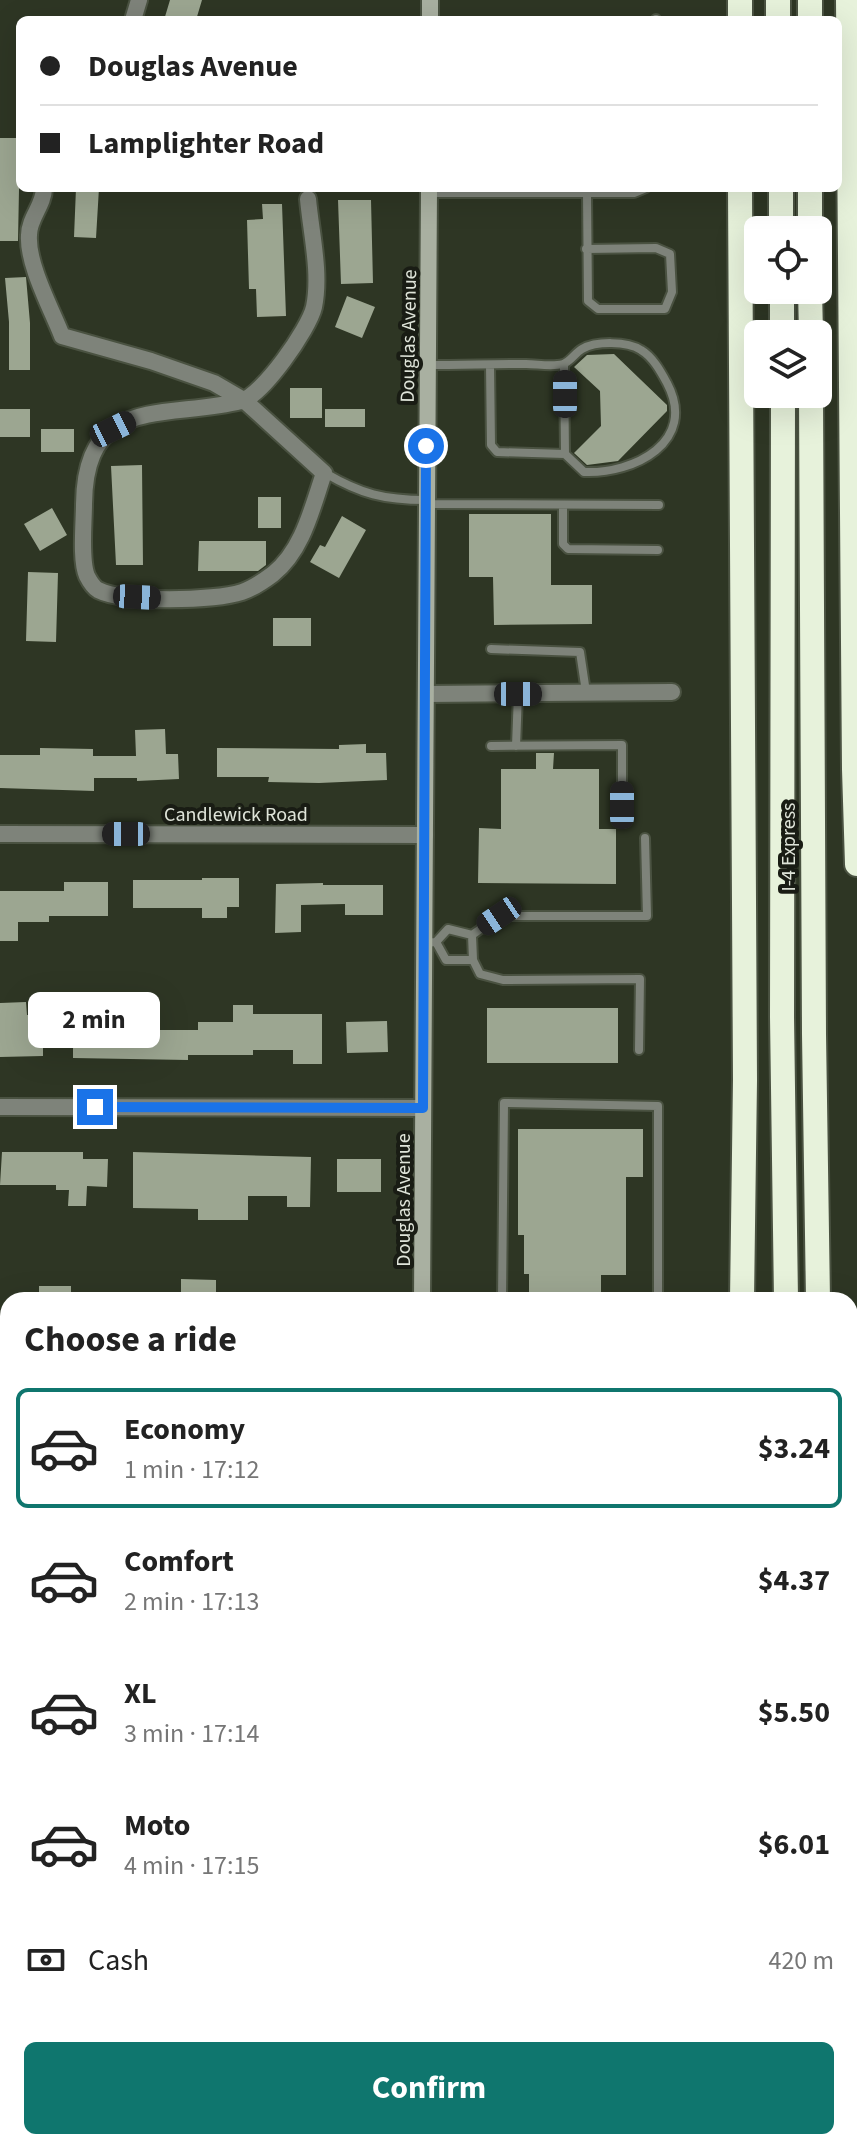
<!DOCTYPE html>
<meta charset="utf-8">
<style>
:root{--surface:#fff;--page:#f2f2f2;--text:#222;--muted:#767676;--line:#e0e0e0;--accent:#0f766e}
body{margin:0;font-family:"Source Sans 3",sans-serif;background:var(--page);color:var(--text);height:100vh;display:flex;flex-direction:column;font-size:30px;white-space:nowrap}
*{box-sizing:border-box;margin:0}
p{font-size:26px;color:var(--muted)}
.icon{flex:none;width:44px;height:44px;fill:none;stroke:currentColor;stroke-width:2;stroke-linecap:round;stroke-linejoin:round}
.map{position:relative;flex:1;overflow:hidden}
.sheet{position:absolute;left:0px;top:1292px;width:858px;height:858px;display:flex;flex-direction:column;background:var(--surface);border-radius:24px 24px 0 0;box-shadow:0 8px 32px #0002}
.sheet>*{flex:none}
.hud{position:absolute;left:16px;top:16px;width:826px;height:176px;border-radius:12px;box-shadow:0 8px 32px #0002;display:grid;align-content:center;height:176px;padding:0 24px;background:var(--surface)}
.controls{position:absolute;left:744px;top:216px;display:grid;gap:16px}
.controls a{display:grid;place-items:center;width:88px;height:88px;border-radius:12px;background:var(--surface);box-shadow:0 8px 32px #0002;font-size:40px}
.end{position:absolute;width:36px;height:36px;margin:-18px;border:10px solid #1a73e8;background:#fff;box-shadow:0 0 0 4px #fff}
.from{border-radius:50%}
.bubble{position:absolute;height:56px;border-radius:12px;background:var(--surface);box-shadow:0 8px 32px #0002;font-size:26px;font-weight:700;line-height:56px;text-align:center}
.car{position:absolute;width:24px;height:48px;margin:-24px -12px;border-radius:10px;box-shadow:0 0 6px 2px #0007;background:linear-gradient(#222 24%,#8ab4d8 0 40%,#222 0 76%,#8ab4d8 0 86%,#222 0)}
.hud b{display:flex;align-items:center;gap:28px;height:76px;font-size:30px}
.hud b+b{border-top:2px solid var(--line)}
.hud i{width:20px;height:20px;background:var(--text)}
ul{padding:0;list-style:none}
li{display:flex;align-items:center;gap:24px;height:120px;margin:0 16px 12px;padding:0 8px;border:4px solid transparent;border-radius:12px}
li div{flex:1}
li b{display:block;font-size:30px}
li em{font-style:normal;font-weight:700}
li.on{border-color:var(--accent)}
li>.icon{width:72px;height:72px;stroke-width:1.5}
h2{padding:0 24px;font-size:36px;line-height:96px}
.pay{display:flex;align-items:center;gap:20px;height:88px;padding:0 24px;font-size:30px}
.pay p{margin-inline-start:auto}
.action{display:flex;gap:16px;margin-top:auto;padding:16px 24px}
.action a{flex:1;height:92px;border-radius:12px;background:var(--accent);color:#fff;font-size:32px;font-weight:700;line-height:92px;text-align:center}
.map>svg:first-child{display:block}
.building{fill:#9ca691}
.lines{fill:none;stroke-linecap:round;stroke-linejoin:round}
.service-casing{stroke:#4a5241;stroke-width:12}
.minor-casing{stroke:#4a5241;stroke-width:20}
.secondary-casing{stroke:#4a5241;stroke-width:20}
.motorway-casing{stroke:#4a5241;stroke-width:28}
.service{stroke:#7e837a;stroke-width:8}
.minor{stroke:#7e837a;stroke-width:16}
.secondary{stroke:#a9b0a1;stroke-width:16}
.motorway{stroke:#e7f2db;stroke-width:24}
.route{stroke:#1a73e8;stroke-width:10}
.labels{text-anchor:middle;stroke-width:8;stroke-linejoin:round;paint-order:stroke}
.street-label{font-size:20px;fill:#dfe4d9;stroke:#191c14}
</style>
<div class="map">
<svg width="857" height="2149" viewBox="0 0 857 2149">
<rect width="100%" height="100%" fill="#2e3624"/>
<path class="building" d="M170,0H202L196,20H164Z
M0,138H20L18,241H0Z
M76,188H99L96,238L74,237Z
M338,200H371L373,283L341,284Z
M262,204H282L286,316L257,317L256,289H249L247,220L263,219Z
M26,277L30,323V370H9V322L5,278Z
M347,296L375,307L362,338L335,327Z
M614,354L667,405V411L618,461L587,465L574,453L601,426L600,391L574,367L587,355Z
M290,388H322V418H290Z
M0,409H30V437H0Z
M325,409H365V427H325Z
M41,429H74V452H41Z
M142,465L143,565H116L111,466Z
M258,497H281V528H258Z
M52,508L67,535L40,551L24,524Z
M469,514H551V585H592V624L494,625L493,577H469Z
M342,516L366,530L339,578L310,562L320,545L325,547Z
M199,541H266V565L258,571H198Z
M28,572L58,573L56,642L26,641Z
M273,618H311V646H273Z
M165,729L166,754H178L179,779L137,781V778H94V791L0,788V755H40V748L93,749V756H136L135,730Z
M366,744V753H386L387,780L319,783L268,782L269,777H217V748L339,749V745Z
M536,753H554L553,769H599V829H616V884L478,883L479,828L501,829V769H536Z
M202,878H239V907H227V918H202V908H133V880H202Z
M64,882H108V916H49V922H18V941H0V891H64Z
M323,883V885H383V915H345V904L301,905V932L275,933L276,884Z
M133,1000L159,1001V1030H198V1022H233V1005H253V1014H322V1064H293V1050H253V1055H188V1060L73,1058V1028H133Z
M26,1002L27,1015H43V1056L0,1057V1003Z
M487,1008H618V1063H487Z
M387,1021L388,1052L347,1053L346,1022Z
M518,1129H643V1177H626V1275H601V1300H529V1274H524V1235H518Z
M2,1152H83V1159H108L107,1187L87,1186L86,1206H68L69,1190H56V1185H0Z
M133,1152L311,1157L310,1207H287V1196H248V1220H198V1209L133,1208Z
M337,1159H381V1192H337Z
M181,1279L216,1280V1300H181Z
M39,1286H71V1300H39Z"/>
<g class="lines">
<defs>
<path id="service" d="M656,20V19
M429,193H634L646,188
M586,249L656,248L670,254L672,292L665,309H598L588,301L587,193
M564,364L565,454
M428,365C461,365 493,364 526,364C537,364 552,367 563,364C570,362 575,353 582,349C596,341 627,341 641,350C653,357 661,372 667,383C698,442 634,474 584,472L565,454L497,452L491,445L490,365
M325,473C361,494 384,500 426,500
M426,504L659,505
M563,505V544L568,549L658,550
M491,649L580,652L586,692
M491,746L622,745V805
M516,746L518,694
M436,942L446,960H473L472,935
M424,943L436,942L448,929L472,935L499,916H647L645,838
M473,960L480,974L503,980L640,979L639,1050
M502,1300L504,1103L658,1106V1300
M529,2142V2149
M590,2142V2149
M677,2142V2149
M463,2149V2142"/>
<path id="minor" d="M133,20L139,0
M44,188C44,205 29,218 29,235C27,264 51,308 62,336L151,361L214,383L245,401L324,473C312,508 303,550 273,574C265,580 251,589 242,592C214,601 124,603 98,590C93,587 90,582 87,576C80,560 84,523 84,504C85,393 166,420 241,401C262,396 309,329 314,307C321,273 311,233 308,199
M427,694L672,692
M0,834L425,835
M0,1107L423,1108
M0,1383H8
M0,1652H8
M0,1891H8
M0,2130H8"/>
<path id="secondary" d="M430,20V0
M422,1300L429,188
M414,2149V2142"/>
<path id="motorway" d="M740,0V20
M778,0V20
M810,0V20
M848,0L854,769L857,864
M740,188L745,1080L742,1300
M781,188V230
M810,188V230
M782,290V334
M810,290L811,334
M783,394L782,1017L786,1300
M811,394L814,1034L818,1300
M731,2142V2149
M797,2142V2149
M826,2149V2142"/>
</defs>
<use href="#service" class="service-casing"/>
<use href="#minor" class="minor-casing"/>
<use href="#secondary" class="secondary-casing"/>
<use href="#motorway" class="motorway-casing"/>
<use href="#service" class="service"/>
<use href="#minor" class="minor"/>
<use href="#secondary" class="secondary"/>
<use href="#motorway" class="motorway"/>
</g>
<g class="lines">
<path class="route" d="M95,1107L423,1108L426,446"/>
</g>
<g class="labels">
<g class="street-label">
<text transform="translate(408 336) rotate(-89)" y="7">Douglas Avenue</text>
<text x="236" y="821">Candlewick Road</text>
<text transform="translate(788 847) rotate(-90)" y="7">I-4 Express</text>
<text transform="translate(403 1200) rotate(-90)" y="7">Douglas Avenue</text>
</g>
</g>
</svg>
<div class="controls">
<a><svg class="icon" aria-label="locate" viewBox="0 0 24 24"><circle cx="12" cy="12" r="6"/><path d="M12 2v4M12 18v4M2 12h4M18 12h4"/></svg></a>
<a><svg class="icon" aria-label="layers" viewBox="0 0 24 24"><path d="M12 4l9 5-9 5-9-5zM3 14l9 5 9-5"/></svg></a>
</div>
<i class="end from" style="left:426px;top:446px"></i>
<i class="end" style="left:95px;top:1107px"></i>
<div class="bubble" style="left:28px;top:992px;width:132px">2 min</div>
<i class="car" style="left:565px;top:394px;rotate:0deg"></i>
<i class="car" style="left:113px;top:429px;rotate:64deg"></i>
<i class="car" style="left:137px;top:597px;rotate:93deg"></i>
<i class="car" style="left:518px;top:694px;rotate:90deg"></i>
<i class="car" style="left:622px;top:805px;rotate:0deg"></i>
<i class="car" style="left:126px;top:834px;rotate:270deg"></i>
<i class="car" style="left:499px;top:916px;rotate:236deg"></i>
<div class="hud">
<b><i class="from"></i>Douglas Avenue</b>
<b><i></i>Lamplighter Road</b>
</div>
<section class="sheet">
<h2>Choose a ride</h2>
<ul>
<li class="on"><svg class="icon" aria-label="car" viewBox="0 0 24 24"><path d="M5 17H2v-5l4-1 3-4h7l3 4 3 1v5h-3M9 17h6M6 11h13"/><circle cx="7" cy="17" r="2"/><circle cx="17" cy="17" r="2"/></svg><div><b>Economy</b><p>1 min · 17:12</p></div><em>$3.24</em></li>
<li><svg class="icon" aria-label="car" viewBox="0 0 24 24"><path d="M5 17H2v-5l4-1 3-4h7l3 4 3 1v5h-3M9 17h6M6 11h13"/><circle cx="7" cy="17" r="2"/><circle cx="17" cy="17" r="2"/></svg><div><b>Comfort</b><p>2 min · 17:13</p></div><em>$4.37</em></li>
<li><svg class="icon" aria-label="car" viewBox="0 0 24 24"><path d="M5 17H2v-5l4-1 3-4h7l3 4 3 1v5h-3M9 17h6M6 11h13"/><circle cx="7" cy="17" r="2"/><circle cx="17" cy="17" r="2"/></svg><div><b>XL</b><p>3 min · 17:14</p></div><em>$5.50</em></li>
<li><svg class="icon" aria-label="car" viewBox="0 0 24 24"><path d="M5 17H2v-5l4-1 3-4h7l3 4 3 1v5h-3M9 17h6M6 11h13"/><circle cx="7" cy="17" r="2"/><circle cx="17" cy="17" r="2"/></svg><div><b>Moto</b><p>4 min · 17:15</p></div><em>$6.01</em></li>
</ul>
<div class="pay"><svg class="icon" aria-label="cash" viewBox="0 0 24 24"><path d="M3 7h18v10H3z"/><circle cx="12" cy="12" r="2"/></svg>Cash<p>420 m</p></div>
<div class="action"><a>Confirm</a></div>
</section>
</div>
